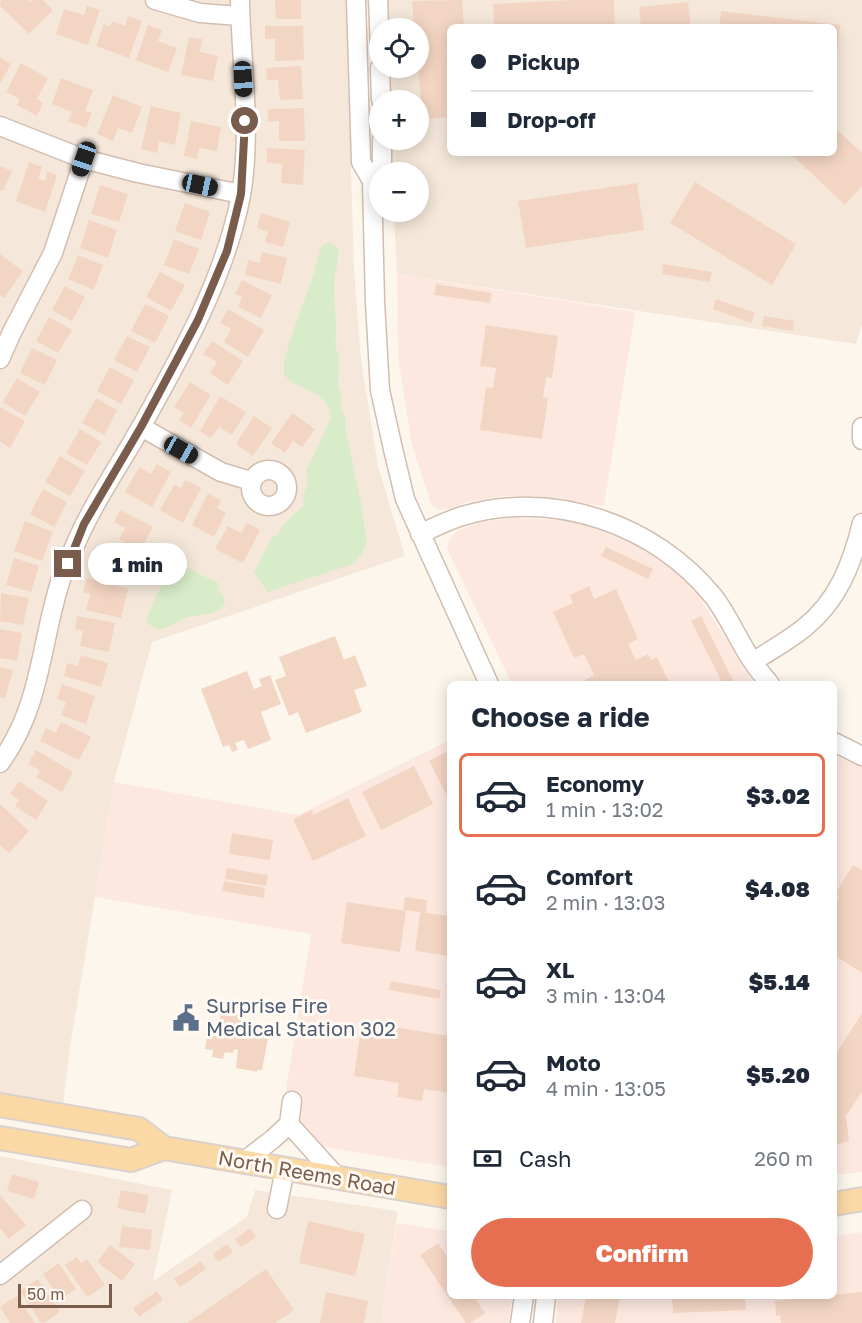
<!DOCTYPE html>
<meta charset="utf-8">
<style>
:root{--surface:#fff;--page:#f6f6f7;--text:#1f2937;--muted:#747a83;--line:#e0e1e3;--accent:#e76f51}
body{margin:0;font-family:"Golos Text",sans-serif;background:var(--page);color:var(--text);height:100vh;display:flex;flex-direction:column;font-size:22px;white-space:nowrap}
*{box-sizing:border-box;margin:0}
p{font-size:20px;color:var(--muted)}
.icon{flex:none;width:33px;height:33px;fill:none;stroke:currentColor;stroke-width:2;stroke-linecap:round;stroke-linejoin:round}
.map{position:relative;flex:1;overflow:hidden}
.drawer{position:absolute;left:447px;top:681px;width:390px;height:618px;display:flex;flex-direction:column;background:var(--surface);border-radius:9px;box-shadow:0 3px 15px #0003}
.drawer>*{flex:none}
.hud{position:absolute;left:447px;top:24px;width:390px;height:132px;border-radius:9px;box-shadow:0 3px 15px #0003;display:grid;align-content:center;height:132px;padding:0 24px;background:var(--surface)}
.controls{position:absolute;left:369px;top:18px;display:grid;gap:12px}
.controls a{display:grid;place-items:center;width:60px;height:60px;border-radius:50%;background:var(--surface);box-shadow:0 3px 15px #0003;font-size:30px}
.scale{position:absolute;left:18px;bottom:15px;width:94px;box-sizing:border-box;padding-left:6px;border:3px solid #7a5c4d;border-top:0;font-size:16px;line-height:21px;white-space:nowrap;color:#7a5c4d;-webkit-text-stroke:4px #fffaf3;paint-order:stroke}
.end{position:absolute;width:27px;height:27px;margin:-14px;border:8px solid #7a5c4d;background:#fff;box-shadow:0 0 0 3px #fff}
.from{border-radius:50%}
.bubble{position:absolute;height:42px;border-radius:21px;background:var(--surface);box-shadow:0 3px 15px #0003;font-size:20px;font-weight:800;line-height:42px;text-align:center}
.car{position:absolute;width:18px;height:36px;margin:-18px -9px;border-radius:8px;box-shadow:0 0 4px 2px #0007;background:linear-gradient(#222 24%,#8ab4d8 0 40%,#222 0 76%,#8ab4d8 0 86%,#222 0)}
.hud b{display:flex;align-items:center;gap:21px;height:57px;font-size:22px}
.hud b+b{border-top:2px solid var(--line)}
.hud i{width:15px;height:15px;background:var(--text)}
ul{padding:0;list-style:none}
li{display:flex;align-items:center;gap:18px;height:84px;margin:0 12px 9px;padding:0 12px;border:3px solid transparent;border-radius:9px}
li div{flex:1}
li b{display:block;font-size:22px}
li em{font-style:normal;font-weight:800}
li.current{border-color:var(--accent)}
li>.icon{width:54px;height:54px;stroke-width:1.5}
h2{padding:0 24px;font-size:27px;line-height:72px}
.pay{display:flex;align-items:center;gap:15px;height:66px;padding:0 24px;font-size:22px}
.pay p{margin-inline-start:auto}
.button{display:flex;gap:12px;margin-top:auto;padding:12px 24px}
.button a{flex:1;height:69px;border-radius:36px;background:var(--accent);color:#fff;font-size:24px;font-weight:800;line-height:69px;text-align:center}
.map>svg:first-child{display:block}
.residential{fill:#f5e8da;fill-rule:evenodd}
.commercial{fill:#fde8e0}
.green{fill:#d8ecc9}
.building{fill:#f3d5c3}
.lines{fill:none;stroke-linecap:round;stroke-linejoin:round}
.minor-casing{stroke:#d1beb0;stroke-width:21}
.major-casing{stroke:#dad1cd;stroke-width:26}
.minor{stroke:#fff;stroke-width:18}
.major{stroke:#fbd9a5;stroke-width:22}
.route{stroke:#7a5c4d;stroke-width:8}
.labels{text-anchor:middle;stroke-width:6;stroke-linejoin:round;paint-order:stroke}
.service-label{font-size:20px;fill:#4e5e75;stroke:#fffaf3;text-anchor:start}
.street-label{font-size:20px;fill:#7a5c4d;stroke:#fffaf3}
</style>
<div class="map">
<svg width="862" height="1323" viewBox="0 0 862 1323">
<rect width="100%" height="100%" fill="#fdf6ec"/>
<path class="residential" d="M0,0H346L354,270L361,360L378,466L405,556L152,642L114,782L70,1047L63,1105L0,1094Z
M386,0H862V324L856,344L397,274L394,212H418V172H393L391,140H418V100H390L389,68H418V28H387ZM450,27H834V153H450Z
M0,1156L172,1190L153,1281L247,1217L255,1190L398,1211L381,1323H0Z"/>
<path class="commercial" d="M397,274L635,312L604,506L539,496H504L467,502L448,509L439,510L431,504L412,445L398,357Z
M513,518L559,520L584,525L644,548L667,563L698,595L754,684H512L447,549L450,538L459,530L481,522Z
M450,740V1167L278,1140L311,934L95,897L114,782L298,815Z
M834,756L862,766V1172L834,1175Z
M397,1223L450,1231V1296H512L509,1323H381Z
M862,1232V1323H556L558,1296H834V1237Z"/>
<path class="green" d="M329,242L338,248C340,261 334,272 334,285C334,306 338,326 335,346L339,355L338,386L342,398L341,408L346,420L345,426L361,502L367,541L362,554L353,564L268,592L254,573L272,537L277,535L284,524L304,505L303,495L308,483L306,471L331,418C331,389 290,390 284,373C280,360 308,292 313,276C317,265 318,255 322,245Z
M181,565L218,583V590L223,595L225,603C218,617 199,613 186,618C175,622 168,630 155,629L147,622L146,619L168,571Z"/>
<path class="building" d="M1,0H29L31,2L33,0H43L53,10L29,34L0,6Z
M275,0H301V19H276Z
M462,0L464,27H450V117L423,119L418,68V28H414L412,1Z
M574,0H614L615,27H494L493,4Z
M688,2L691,27H641L639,7Z
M87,6L100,10L88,45L56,34L64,9L84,15Z
M721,11L840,25L836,68H834V27H719Z
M128,16L142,21L129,58L96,46L104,24L110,27L112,21L125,26Z
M148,25L162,30L158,41L177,48L168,72L136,60Z
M265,26H303L304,60L275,61V39H265Z
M189,37L202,39L200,52L218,56L213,81L181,75Z
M0,57L11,64L0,84Z
M21,63L48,78L37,99L43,103L37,116L17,105L20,99L6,92Z
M301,66L303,99L280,100L278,80H267L266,68Z
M61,78L93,90L85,111L92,113L86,128L68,121L72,112L52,104Z
M113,95L142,107L132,133L118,128L113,141L97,134Z
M151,106L181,113L175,145L159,141L157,153L141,149Z
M304,108L305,141H279V121L268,122V109Z
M191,121L221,127L217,151L199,148L197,159L184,156Z
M834,127L862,153V186L845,205L790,153H834Z
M267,148L305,150L303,185L281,183L282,164L267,163Z
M29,162L42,167L38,179L45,181L47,171L57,175L45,212L16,201Z
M0,166L12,171L3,191L0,190Z
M695,182L796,244L772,285L670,223Z
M637,183L644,230L526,248L518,201Z
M100,185L128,194L119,222L91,214Z
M185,203L210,212L201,240L175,231Z
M261,213L290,222L283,247L265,242L268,232L257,228Z
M89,220L117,230L108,258L80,248Z
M174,239L199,249L189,274L164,265Z
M262,252L287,258L281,284L245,275L248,260L260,263Z
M0,254L23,271L4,298L0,295Z
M78,255L103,265L94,290L68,279Z
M663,264L712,272L710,282L662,274Z
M160,272L185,285L171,311L146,297Z
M242,280L272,295L261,318L238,307L242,297L235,294Z
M436,284L492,293L490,303L434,295Z
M65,286L85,297L72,321L52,310Z
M716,299L755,313L751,323L713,309Z
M145,304L169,316L155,343L131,331Z
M228,309L264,330L248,357L224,342L231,329L220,323Z
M764,316L794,321L793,331L762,326Z
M49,317L72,330L58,353L36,341Z
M486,325L558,336L552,378L546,377L543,397L548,398L542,439L480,430L486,387L493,388L496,368L480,366Z
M127,336L150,347L137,372L114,360Z
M212,341L243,361L228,385L210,373L217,362L203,354Z
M32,348L57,360L45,385L20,373Z
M110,367L134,380L121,404L97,391Z
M17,378L40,392L25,416L3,402Z
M190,382L211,395L191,428L179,420L184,413L174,407Z
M220,396L246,412L232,435L219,427L211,438L200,431Z
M96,398L117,410L104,435L82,423Z
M0,407L25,421L10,448L0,442Z
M292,413L315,429L302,447L293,441L285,453L271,443Z
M254,416L272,428L253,456L236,444Z
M80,429L101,442L87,465L66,453Z
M60,456L85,471L70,496L45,482Z
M157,464L171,472L152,507L125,492L139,467L151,474Z
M185,480L201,488L183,523L160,510L174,485L181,488Z
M43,489L67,502L54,527L30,514Z
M208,493L221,501L217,508L226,513L214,537L192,525Z
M120,510L153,527L140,551L119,539L125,528L114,522Z
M25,521L53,532L42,561L14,551Z
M247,523L260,530L243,563L215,549L228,526L241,533Z
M112,547L139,560L127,584L91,567L98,553L107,558Z
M606,547L653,569L648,579L601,556Z
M14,558L39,566L31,592L6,585Z
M87,578L128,589L121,618L86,610L90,594L83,592Z
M589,586L594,599L616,589L638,639L628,644L636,660L648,654L651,660L657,657L670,684H587L585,680L594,675L584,654L574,658L553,612L573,603L570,595Z
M1,593L29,598L23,625L0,621Z
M77,616L115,623L109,652L80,646L83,631L75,629Z
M701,616L735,684H723L691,621Z
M0,629L22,633L17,661L0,658Z
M335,636L344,660L355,655L367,686L354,690L362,712L306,733L298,712L289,716L275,680L286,676L279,657Z
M81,655L108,663L101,687L64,676L67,663L78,666Z
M0,667L13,670L5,699L0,697Z
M247,671L254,689L262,686L259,679L270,675L281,704L261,712L271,740L248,749L244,740L235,743L238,750L232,752L229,745L223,747L201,689Z
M62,684L95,696L86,724L61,715L66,702L57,699Z
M61,722L91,737L79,760L40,741L46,728L56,733Z
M36,750L73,772L62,792L36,777L40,771L28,764Z
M450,750V802L429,761Z
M414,766L433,804L381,830L362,792Z
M19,781L48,801L36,820L15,806L19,800L10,794Z
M348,798L366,836L313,861L293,819L312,810L313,815Z
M0,804L29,831L9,853L0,845Z
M232,833L273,840L270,860L229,854Z
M853,865L862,870V973L834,955V905L839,897L835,894Z
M227,868L268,875L266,886L225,879Z
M224,881L265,888L264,898L222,891Z
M405,897L427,900L426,913L450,916V956L415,951L420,912L403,910Z
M347,902L406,911L400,952L341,943Z
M391,981L441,990L439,999L389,990Z
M221,1012L245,1016L243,1032L268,1038L262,1070H257V1072L236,1068L238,1050L234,1049L233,1053L225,1052L223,1059L212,1057L213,1050L205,1049L208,1030L218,1032Z
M862,1013V1092L846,1116L849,1141L834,1145V1057Z
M362,1022L450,1036V1093L424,1089L422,1101L397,1097L399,1083L354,1076Z
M12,1174L39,1182L34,1199L7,1191Z
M121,1190L149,1195L145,1214L117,1208Z
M0,1195L26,1225L9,1239L0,1228Z
M308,1221L365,1234L355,1276L299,1263Z
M122,1226L152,1230L150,1250L119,1247Z
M250,1228L256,1237L241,1247L235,1239Z
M438,1243L450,1261V1296H473L485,1313L470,1323H466L420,1255Z
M227,1244L233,1252L218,1262L213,1254Z
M110,1245L135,1264L122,1281L97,1262Z
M77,1257L81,1263L87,1259L105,1285L87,1297L65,1265Z
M201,1261L206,1269L180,1287L174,1279Z
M59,1263L76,1289L60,1300L43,1274Z
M266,1269L294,1310L275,1323H187Z
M38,1279L60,1312L44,1323H41L20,1291Z
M157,1291L163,1300L139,1317L133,1308Z
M326,1292L368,1301L364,1323H320Z
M862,1292V1323H781L780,1315L776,1316L775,1301Z
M17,1296L35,1323H10L0,1307Z
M586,1296H620L615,1323H581Z
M672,1296H745L746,1310L673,1313Z"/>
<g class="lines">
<defs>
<path id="minor" d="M155,0L200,13L240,16
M356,0L361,162L372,181L375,302L380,390L393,449L405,499L489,684
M378,0L380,50
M380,68L381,100
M0,126L84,159L138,173L241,194
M372,181L382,164V140
M0,359L12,332L53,253L84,159
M141,427L221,472L251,481
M862,427V440
M251 488a18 18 0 1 1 36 0a18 18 0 1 1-36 0Z
M420,534C435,527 450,519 466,515C556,490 655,525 713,596C729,616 738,641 753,662C758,670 764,677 770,684
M753,662C769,651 788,641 804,628C838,601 852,564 862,523
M834,742L862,756
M0,763C42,705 40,644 61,579C65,570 69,560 73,550C91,506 118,468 141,427C182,354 225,278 241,195C252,131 241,64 240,0
M289,1124L338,1178
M243,1162L273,1139L289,1124L292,1101
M277,1209L285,1169
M0,1275L82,1210
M520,1323L524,1296
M543,1323L546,1296"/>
<path id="major" d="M0,1105L139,1129L164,1148L450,1197
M0,1138L131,1160L164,1148
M834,1204L862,1199"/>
</defs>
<use href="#minor" class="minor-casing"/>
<use href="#major" class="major-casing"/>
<use href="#minor" class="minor"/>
<use href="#major" class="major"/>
</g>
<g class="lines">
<path class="route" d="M68,564L84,524L141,427L198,320L227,251L241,194L245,121"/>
</g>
<defs>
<symbol id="civic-bare" viewBox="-9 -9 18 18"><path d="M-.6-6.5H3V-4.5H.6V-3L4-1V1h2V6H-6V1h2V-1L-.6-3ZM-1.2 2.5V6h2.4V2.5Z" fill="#5c6f8a" stroke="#fffaf3" stroke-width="2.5" paint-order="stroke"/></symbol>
</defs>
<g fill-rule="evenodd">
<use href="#civic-bare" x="167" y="999" width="38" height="38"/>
</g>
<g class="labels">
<g class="service-label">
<text x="206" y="1013">Surprise Fire<tspan x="206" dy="23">Medical Station 302</tspan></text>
</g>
<g class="street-label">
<text transform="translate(307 1173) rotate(10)" y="7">North Reems Road</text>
</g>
</g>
</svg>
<div class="controls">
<a><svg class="icon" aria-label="locate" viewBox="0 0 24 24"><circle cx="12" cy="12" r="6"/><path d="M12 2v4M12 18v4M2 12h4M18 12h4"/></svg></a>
<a>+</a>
<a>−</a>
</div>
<div class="scale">50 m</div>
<i class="end from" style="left:245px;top:121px"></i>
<i class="end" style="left:68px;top:564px"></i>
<div class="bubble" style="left:88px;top:543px;width:99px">1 min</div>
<i class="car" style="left:243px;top:79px;rotate:177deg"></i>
<i class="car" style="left:84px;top:159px;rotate:199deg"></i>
<i class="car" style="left:200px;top:185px;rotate:102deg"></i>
<i class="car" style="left:181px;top:450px;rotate:119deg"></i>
<div class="hud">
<b><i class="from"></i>Pickup</b>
<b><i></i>Drop-off</b>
</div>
<section class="drawer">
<h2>Choose a ride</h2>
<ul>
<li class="current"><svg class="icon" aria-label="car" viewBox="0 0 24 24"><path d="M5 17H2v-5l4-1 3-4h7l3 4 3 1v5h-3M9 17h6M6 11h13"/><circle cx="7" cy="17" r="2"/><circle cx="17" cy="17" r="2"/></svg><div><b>Economy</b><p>1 min · 13:02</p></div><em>$3.02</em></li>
<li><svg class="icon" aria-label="car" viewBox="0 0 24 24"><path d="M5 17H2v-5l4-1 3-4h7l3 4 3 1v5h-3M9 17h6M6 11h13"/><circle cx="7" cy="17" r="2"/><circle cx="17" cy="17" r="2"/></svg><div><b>Comfort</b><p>2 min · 13:03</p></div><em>$4.08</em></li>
<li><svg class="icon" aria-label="car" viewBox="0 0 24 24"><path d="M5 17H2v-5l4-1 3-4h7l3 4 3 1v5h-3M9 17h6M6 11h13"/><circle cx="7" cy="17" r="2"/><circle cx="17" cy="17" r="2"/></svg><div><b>XL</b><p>3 min · 13:04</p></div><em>$5.14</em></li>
<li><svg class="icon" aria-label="car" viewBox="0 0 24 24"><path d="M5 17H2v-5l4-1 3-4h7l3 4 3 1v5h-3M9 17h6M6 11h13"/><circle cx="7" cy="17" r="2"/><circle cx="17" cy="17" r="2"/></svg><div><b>Moto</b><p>4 min · 13:05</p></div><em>$5.20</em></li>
</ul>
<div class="pay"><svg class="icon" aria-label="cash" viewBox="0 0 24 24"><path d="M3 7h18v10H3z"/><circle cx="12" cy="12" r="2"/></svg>Cash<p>260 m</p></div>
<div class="button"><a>Confirm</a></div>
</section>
</div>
